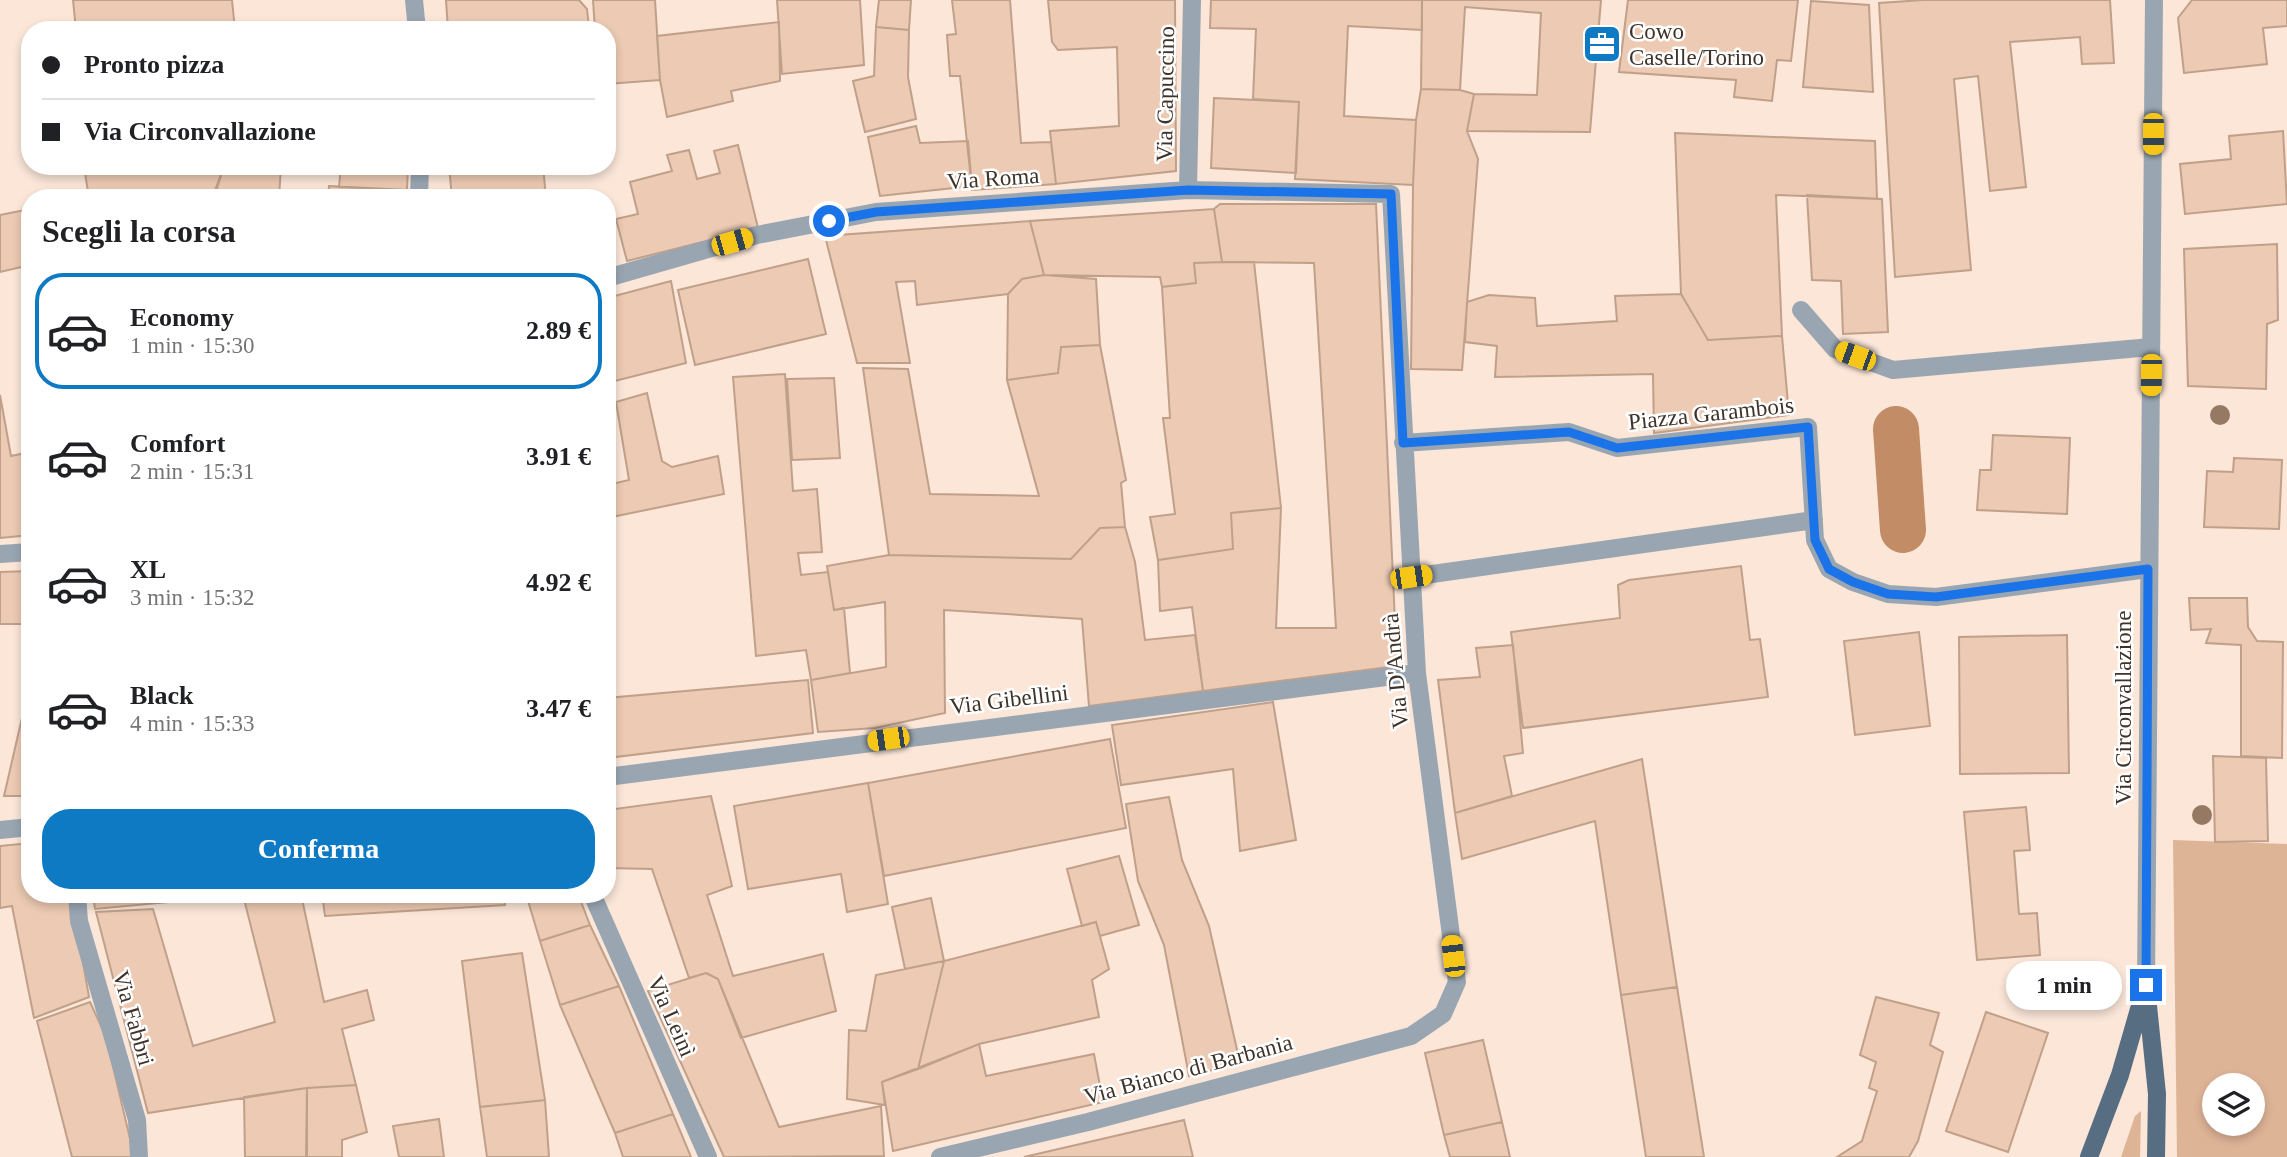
<!DOCTYPE html>
<html lang="it">
<meta charset="utf-8">
<style>
:root{--surface:#fff;--page:#f6f6f6;--text:#202124;--muted:#757577;--line:#e0e0e0;--accent:#0f7ac4}
body{margin:0;font-family:Georgia,serif;background:var(--page);color:var(--text);height:100vh;display:flex;flex-direction:column;font-size:26px;white-space:nowrap}
*{box-sizing:border-box;margin:0}
p{font-size:23px;color:var(--muted)}
.icon{flex:none;width:38px;height:38px;fill:none;stroke:currentColor;stroke-width:2;stroke-linecap:round;stroke-linejoin:round}
.map{position:relative;flex:1;overflow:hidden}
.side{position:absolute;left:21px;top:189px;width:595px;height:714px;display:flex;flex-direction:column;background:var(--surface);border-radius:28px;box-shadow:0 4px 10px #0003}
.side>*{flex:none}
.top-card{position:absolute;left:21px;top:21px;width:595px;height:154px;border-radius:28px;box-shadow:0 4px 10px #0003;display:grid;align-content:center;height:154px;padding:0 21px;background:var(--surface)}
.controls{position:absolute;left:2202px;top:1073px;display:grid;gap:14px}
.controls a{display:grid;place-items:center;width:63px;height:63px;border-radius:50%;background:var(--surface);box-shadow:0 4px 10px #0003;font-size:35px}
.end{position:absolute;width:32px;height:32px;margin:-16px;border:9px solid #1a73e8;background:#fff;box-shadow:0 0 0 4px #fff}
.from{border-radius:50%}
.bubble{position:absolute;height:49px;border-radius:24px;background:var(--surface);box-shadow:0 4px 10px #0003;font-size:23px;font-weight:700;line-height:49px;text-align:center}
.car{position:absolute;width:21px;height:42px;margin:-21px -10px;border-radius:9px;box-shadow:0 0 5px 2px #0007;background:linear-gradient(#f5c518 24%,#345 0 40%,#f5c518 0 76%,#345 0 86%,#f5c518 0)}
.top-card b{display:flex;align-items:center;gap:24px;height:66px;font-size:26px}
.top-card b+b{border-top:2px solid var(--line)}
.top-card i{width:18px;height:18px;background:var(--text)}
ul{padding:0;list-style:none}
li{display:flex;align-items:center;gap:21px;height:116px;margin:0 14px 10px;padding:0 7px;border:4px solid transparent;border-radius:28px}
li div{flex:1}
li b{display:block;font-size:26px}
li em{font-style:normal;font-weight:700}
li.active{border-color:var(--accent)}
li>.icon{width:63px;height:63px;stroke-width:1.5}
h2{padding:0 21px;font-size:32px;line-height:84px}
.primary-button{display:flex;gap:14px;margin-top:auto;padding:14px 21px}
.primary-button a{flex:1;height:80px;border-radius:28px;background:var(--accent);color:#fff;font-size:28px;font-weight:700;line-height:80px;text-align:center}
.map>svg:first-child{display:block}
.green{fill:#deb497;fill-rule:evenodd}
.lines{fill:none;stroke-linecap:round;stroke-linejoin:round}
.canal{stroke:#c18c66;stroke-width:46}
.building{fill:#eccab3;stroke:#c1a08a;stroke-width:2}
.minor{stroke:#99a6b2;stroke-width:18}
.major{stroke:#576d82;stroke-width:18}
.tree{fill:#957962}
.route{stroke:#1a73e8;stroke-width:9}
.labels{text-anchor:middle;stroke-width:5;stroke-linejoin:round;paint-order:stroke}
.poi-label{font-size:23px;fill:#3f3228;stroke:#fff;text-anchor:start}
.street-label{font-size:23px;fill:#3f3228;stroke:#fff}
</style>
<div class="map">
<svg width="2287" height="1157" viewBox="0 0 2287 1157">
<rect width="100%" height="100%" fill="#fbe6d8"/>
<path class="green" d="M2173,840L2287,844V1157H2177ZM2214,1085H2252V1124H2214Z
M2141,1111L2140,1157H2121L2135,1116Z"/>
<g class="lines">
<path class="canal" d="M1896,429L1903,530"/>
</g>
<path class="building" d="M73,0H232L235,30H76Z
M446,0H579L587,9L589,28L448,30Z
M593,0H655L660,80L607,84V30H595Z
M777,0H860L864,65L782,74Z
M879,0H911L909,30L876,27Z
M952,0H1010L1021,143L1051,142L1056,184L972,190L960,76H950L947,35L956,34Z
M1048,0H1175L1176,171L1056,184L1050,131L1119,126L1117,47L1058,50L1052,42Z
M1211,0H1422V30L1348,26L1344,116L1416,120L1413,185L1295,179L1299,102L1253,99L1256,29L1210,28Z
M1422,0H1601L1590,132L1467,131L1474,94L1537,95L1541,13L1465,7L1460,90L1421,89Z
M1628,0H1798L1791,61L1777,60L1772,101L1734,97L1736,80L1619,72Z
M1923,0H2110L2114,63L2082,64L2080,37L2010,42L2026,187L1990,191L1978,76L1954,79L1971,270L1895,277L1879,3Z
M2192,0H2287V26L2263,28L2267,64L2184,73L2178,18Z
M1811,1L1869,5L1873,92L1803,87Z
M779,22L780,81L731,91L733,101L667,117L660,80L657,36Z
M876,27L909,30L908,77L916,119L865,132L853,81L874,76Z
M1421,89L1460,90L1474,94L1467,131L1478,159L1462,370L1411,369L1413,185L1416,120Z
M1214,98L1299,102L1296,173L1211,168Z
M916,126L920,143L968,141L972,186L880,196L868,137Z
M2283,131L2287,204L2185,214L2180,164L2231,159L2229,136Z
M1675,133L1875,141L1877,199L1776,195L1782,336L1708,340L1681,294Z
M738,145L758,228L627,261L616,219L638,214L630,182L672,171L667,155L689,150L697,179L720,173L714,151Z
M144,166H224L214,193L159,198H89L85,173Z
M224,166H281L279,198H214Z
M341,166H408L407,190L339,187Z
M449,166H543L546,198H452Z
M329,186L407,190V198H328Z
M1807,195L1882,199L1888,332L1843,334L1841,281L1812,280Z
M1220,204H1376L1397,666L1203,691L1192,607L1160,611L1158,560L1233,549L1231,513L1281,508L1276,628H1336L1314,263L1222,262L1214,209Z
M30,209V265L0,272V215Z
M1214,209L1222,262L1194,263L1196,283L1162,287L1160,277L1044,275L1030,221Z
M1030,221L1044,275L1022,279L1008,294L917,305L915,281L896,282L910,363H857L825,236Z
M2277,244L2278,320L2267,324L2266,389L2188,386L2184,249Z
M808,259L826,334L695,365L678,290Z
M1222,262H1254L1281,508L1231,513L1233,549L1158,560L1150,517L1175,514L1163,418H1170L1162,287L1196,283L1194,263Z
M1044,275L1096,279L1100,345L1061,347L1058,373L1007,380L1008,294L1022,279Z
M671,281L686,363L607,383V298Z
M1681,294L1708,340L1782,336L1789,415L1654,433L1653,374L1495,377L1497,346L1465,342L1467,302L1489,295L1535,298L1537,326L1617,321L1615,296Z
M1100,345L1126,480L1121,483L1125,527L1100,528L1071,559L889,555L863,368L908,369L930,494L1039,496L1007,380L1058,373L1061,347Z
M785,374L793,491L817,489L822,552L798,553L801,575L828,572L834,610L844,608L850,673L811,680L806,650L756,656L733,377Z
M834,378L840,458L792,460L787,379Z
M647,393L662,461L672,467L718,456L724,494L607,518V485L629,480L616,402Z
M0,395L11,456L30,452V535L0,538Z
M1993,435L2070,438L2067,514L1977,510L1980,470H1991Z
M2234,458L2282,460L2279,529L2204,527L2207,471L2233,472Z
M1125,527L1135,562L1145,640L1195,635L1203,691L1089,706L1082,619L944,610L945,713L875,728L818,732L811,680L886,667L885,602L834,610L827,566L889,555L1071,559L1100,528Z
M1741,566L1750,640L1760,639L1768,697L1523,728L1511,632L1620,618L1618,585L1629,580Z
M30,571V624H0V572Z
M2189,598H2247L2248,627L2257,641L2283,642L2282,758L2241,756V645L2206,643L2211,629L2191,630Z
M1919,632L1930,726L1855,735L1844,641Z
M2067,635L2069,773L1960,774L1959,637Z
M1513,645L1523,753L1504,756L1512,796L1455,813L1438,680L1480,677L1476,648Z
M808,680L813,733L607,758V698Z
M30,683V796H4Z
M1273,702L1296,840L1240,851L1233,769L1121,785L1112,725Z
M1110,739L1126,828L884,876L868,783Z
M2213,756L2266,758L2268,841L2215,842Z
M1642,759L1677,987L1621,995L1595,821L1462,859L1455,813Z
M868,783L888,904L847,912L841,874L748,889L734,806Z
M711,796L732,886L707,895L733,976L823,954L836,1011L741,1038L718,979L706,973L689,978L652,869L607,868V810Z
M1169,797L1182,860L1209,926L1240,1063L1189,1076L1164,945L1138,881L1126,804Z
M2026,807L2030,850L2014,851L2019,914L2037,913L2040,955L1977,960L1964,812Z
M30,843V894H71L89,997L34,1018L12,906L0,908V846Z
M1119,856L1139,925L1100,936L1096,922L1082,926L1067,869Z
M93,894H301L324,1002L367,990L374,1020L342,1029L356,1085L307,1088L148,1113L96,912L153,909L193,1046L275,1022L243,895L95,909Z
M322,894H503L505,905L325,916Z
M526,894H578L590,925L540,941Z
M931,898L944,961L905,969L892,907Z
M1096,922L1109,969L1092,980L1099,1017L979,1044L918,1069L944,961Z
M590,925L619,986L560,1005L540,941Z
M522,953L545,1100L480,1107L462,961Z
M944,961L918,1069L882,1082L885,1105L847,1099L849,1030L866,1031L876,975Z
M706,973L718,979L779,1127L881,1106L884,1156L724,1157L648,991Z
M619,986L673,1114L615,1133L560,1005Z
M1677,987L1704,1157H1646L1621,995Z
M1876,997L1939,1013L1930,1045L1943,1052L1918,1141L1909,1157H1837L1862,1141L1877,1091L1869,1088L1876,1062L1860,1055Z
M90,1002L106,1037L132,1147L131,1157H72L37,1021Z
M1986,1012L2048,1033L2008,1152L1946,1131Z
M1483,1040L1502,1122L1444,1135L1425,1053Z
M979,1044L986,1076L1094,1054L1103,1102L893,1151L882,1082Z
M356,1085L367,1132L342,1140V1157H307V1088Z
M307,1088L306,1157H245L244,1097Z
M545,1100L549,1157H487L480,1107Z
M673,1114L691,1157H623L615,1133Z
M439,1119L444,1157H399L393,1126Z
M1184,1120L1193,1157H1024Z
M1502,1122L1510,1157H1450L1444,1135Z"/>
<g class="lines">
<path class="minor" d="M414,0L417,30
M1188,190L1192,0
M419,198L420,166
M607,278L757,235L876,212L1188,190L1391,194L1417,673L1457,982L1443,1014L1411,1036L1088,1122L940,1157
M1801,310L1835,349L1893,370L2151,347
M1403,443L1569,432L1617,448L1808,427L1815,540L1829,569L1853,582L1888,594L1936,597L2148,569
M0,554L30,552
M1411,577L1814,520
M607,777L1417,673
M0,830L30,827
M77,894L79,921L137,1120L139,1157
M592,894L708,1157
M2146,985L2154,0"/>
<path class="major" d="M2147,996L2157,1094L2156,1157
M2089,1157L2120,1075L2146,985"/>
</g>
<g class="tree">
<circle cx="2220" cy="415" r="10"/>
<circle cx="2202" cy="815" r="10"/>
</g>
<g class="lines">
<path class="route" d="M829,221L876,212L1188,190L1391,194L1403,443L1569,432L1617,448L1808,427L1815,540L1829,569L1853,582L1888,594L1936,597L2148,569L2146,985"/>
</g>
<defs>
<symbol id="office-square" viewBox="-11 -11 22 22"><rect x="-9" y="-9" width="18" height="18" rx="4" fill="#0f7ac4" stroke="#fff"/><path d="M-6-3h4V-5.5h4V-3h4V5H-6ZM-1-4.5V-3h2v-1.5ZM-6 0V1H6V0Z" fill="#fff"/></symbol>
</defs>
<g fill-rule="evenodd">
<use href="#office-square" x="1580" y="22" width="44" height="44"/>
</g>
<g class="labels">
<g class="poi-label">
<text x="1629" y="39">Cowo<tspan x="1629" dy="26">Caselle/Torino</tspan></text>
</g>
<g class="street-label">
<text transform="translate(1165 94) rotate(-89)" y="8">Via Capuccino</text>
<text transform="translate(993 178) rotate(-4)" y="8">Via Roma</text>
<text transform="translate(1711 413) rotate(-6)" y="8">Piazza Garambois</text>
<text transform="translate(1395 671) rotate(-95)" y="8">Via D'Andrà</text>
<text transform="translate(1009 699) rotate(-7)" y="8">Via Gibellini</text>
<text transform="translate(2123 708) rotate(-90)" y="8">Via Circonvallazione</text>
<text transform="translate(672 1016) rotate(66)" y="8">Via Leinì</text>
<text transform="translate(134 1018) rotate(74)" y="8">Via Fabbri</text>
<text transform="translate(1188 1069) rotate(-15)" y="8">Via Bianco di Barbania</text>
</g>
</g>
</svg>
<div class="controls">
<a><svg class="icon" aria-label="layers" viewBox="0 0 24 24"><path d="M12 4l9 5-9 5-9-5zM3 14l9 5 9-5"/></svg></a>
</div>
<i class="end from" style="left:829px;top:221px"></i>
<i class="end" style="left:2146px;top:985px"></i>
<div class="bubble" style="left:2006px;top:961px;width:116px">1 min</div>
<i class="car" style="left:2153px;top:134px;rotate:180deg"></i>
<i class="car" style="left:732px;top:242px;rotate:74deg"></i>
<i class="car" style="left:1855px;top:356px;rotate:290deg"></i>
<i class="car" style="left:2151px;top:375px;rotate:181deg"></i>
<i class="car" style="left:1411px;top:577px;rotate:82deg"></i>
<i class="car" style="left:888px;top:739px;rotate:262deg"></i>
<i class="car" style="left:1453px;top:956px;rotate:353deg"></i>
<div class="top-card">
<b><i class="from"></i>Pronto pizza</b>
<b><i></i>Via Circonvallazione</b>
</div>
<section class="side">
<h2>Scegli la corsa</h2>
<ul>
<li class="active"><svg class="icon" aria-label="car" viewBox="0 0 24 24"><path d="M5 17H2v-5l4-1 3-4h7l3 4 3 1v5h-3M9 17h6M6 11h13"/><circle cx="7" cy="17" r="2"/><circle cx="17" cy="17" r="2"/></svg><div><b>Economy</b><p>1 min · 15:30</p></div><em>2.89 €</em></li>
<li><svg class="icon" aria-label="car" viewBox="0 0 24 24"><path d="M5 17H2v-5l4-1 3-4h7l3 4 3 1v5h-3M9 17h6M6 11h13"/><circle cx="7" cy="17" r="2"/><circle cx="17" cy="17" r="2"/></svg><div><b>Comfort</b><p>2 min · 15:31</p></div><em>3.91 €</em></li>
<li><svg class="icon" aria-label="car" viewBox="0 0 24 24"><path d="M5 17H2v-5l4-1 3-4h7l3 4 3 1v5h-3M9 17h6M6 11h13"/><circle cx="7" cy="17" r="2"/><circle cx="17" cy="17" r="2"/></svg><div><b>XL</b><p>3 min · 15:32</p></div><em>4.92 €</em></li>
<li><svg class="icon" aria-label="car" viewBox="0 0 24 24"><path d="M5 17H2v-5l4-1 3-4h7l3 4 3 1v5h-3M9 17h6M6 11h13"/><circle cx="7" cy="17" r="2"/><circle cx="17" cy="17" r="2"/></svg><div><b>Black</b><p>4 min · 15:33</p></div><em>3.47 €</em></li>
</ul>
<div class="primary-button"><a>Conferma</a></div>
</section>
</div>
